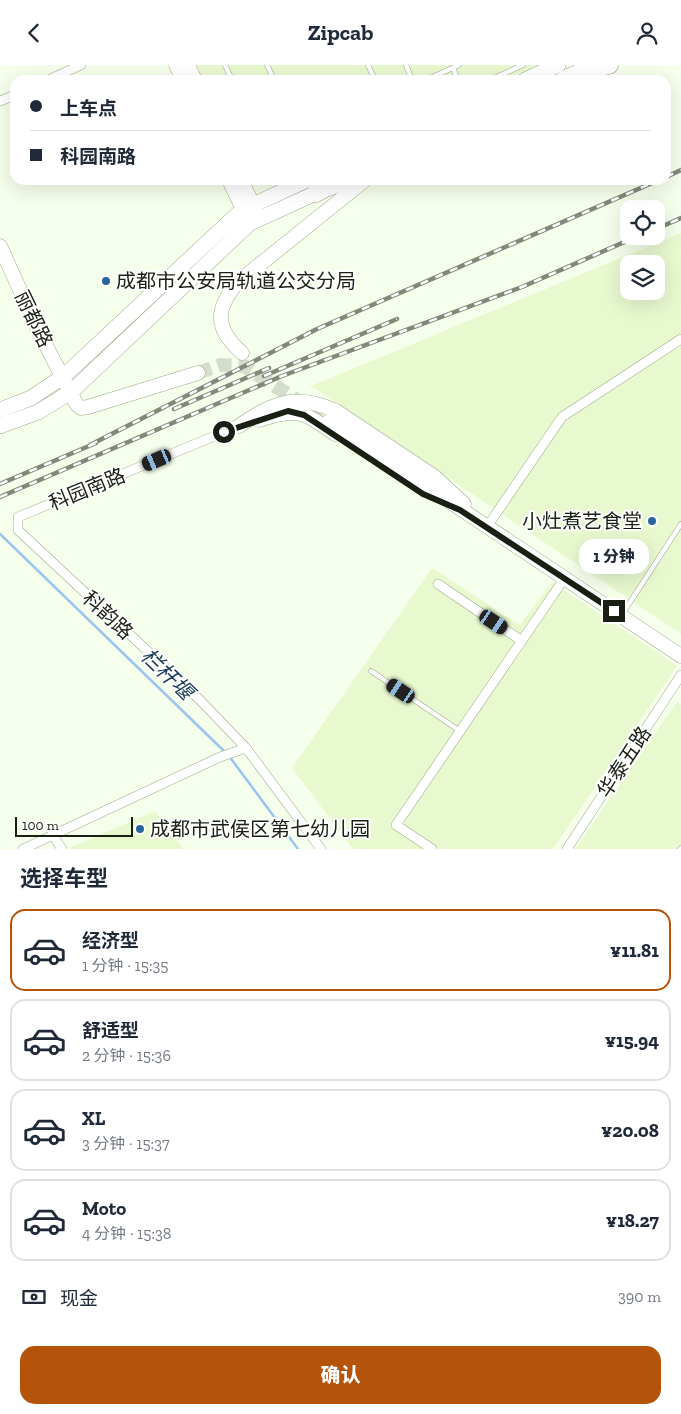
<!DOCTYPE html>
<html lang="zh">
<meta charset="utf-8">
<style>
:root{--surface:#fff;--page:#f2f2f3;--text:#1f2937;--muted:#747a83;--line:#e0e1e3;--accent:#b45309}
body{margin:0;font-family:"Zilla Slab","Noto Sans SC",serif;background:var(--page);color:var(--text);height:100vh;display:flex;flex-direction:column;font-size:19px;white-space:nowrap}
*{box-sizing:border-box;margin:0}
p{font-size:16px;color:var(--muted)}
.icon{flex:none;width:28px;height:28px;fill:none;stroke:currentColor;stroke-width:2;stroke-linecap:round;stroke-linejoin:round}
.map{position:relative;height:784px;overflow:hidden}
.sheet{display:flex;flex-direction:column;background:var(--surface);flex:1}
.sheet>*{flex:none}
.guide{position:absolute;left:10px;top:10px;width:661px;height:110px;border-radius:15px;box-shadow:0 5px 20px #0002;display:grid;align-content:center;height:110px;padding:0 20px;background:var(--surface)}
.buttons{position:absolute;left:620px;top:135px;display:grid;gap:10px}
.buttons a{display:grid;place-items:center;width:45px;height:45px;border-radius:10px;background:var(--surface);box-shadow:0 5px 20px #0002;font-size:25px}
.scale{position:absolute;left:15px;bottom:12px;width:118px;box-sizing:border-box;padding-left:5px;border:2px solid #1a1f13;border-top:0;font-size:14px;line-height:18px;white-space:nowrap;color:#1a1f13;-webkit-text-stroke:4px #fff;paint-order:stroke}
.end{position:absolute;width:22px;height:22px;margin:-11px;border:6px solid #1a1f13;background:#fff;box-shadow:0 0 0 2px #fff}
.from{border-radius:50%}
.bubble{position:absolute;height:35px;border-radius:15px;background:var(--surface);box-shadow:0 5px 20px #0002;font-size:16px;font-weight:800;line-height:35px;text-align:center}
.car{position:absolute;width:15px;height:30px;margin:-15px -8px;border-radius:6px;box-shadow:0 0 4px 1px #0007;background:linear-gradient(#222 24%,#8ab4d8 0 40%,#222 0 76%,#8ab4d8 0 86%,#222 0)}
.guide b{display:flex;align-items:center;gap:18px;height:48px;font-size:19px}
.guide b+b{border-top:1px solid var(--line)}
.guide i{width:12px;height:12px;background:var(--text)}
ul{padding:0;list-style:none}
li{display:flex;align-items:center;gap:15px;height:82px;margin:0 10px 8px;padding:0 10px;border:2px solid var(--line);border-radius:15px}
li div{flex:1}
li b{display:block;font-size:19px}
li em{font-style:normal;font-weight:800}
li.active{border-color:var(--accent)}
li>.icon{width:45px;height:45px;stroke-width:1.5}
h2{padding:0 20px;font-size:22px;line-height:60px}
.pay{display:flex;align-items:center;gap:12px;height:55px;padding:0 20px;font-size:19px}
.pay p{margin-inline-start:auto}
.primary-button{display:flex;gap:10px;margin-top:auto;padding:10px 20px}
.primary-button a{flex:1;height:58px;border-radius:15px;background:var(--accent);color:#fff;font-size:20px;font-weight:800;line-height:58px;text-align:center}
header{display:flex;justify-content:space-between;align-items:center;height:65px;padding:0 20px;background:var(--surface);font-size:22px;font-weight:800}
.map>svg:first-child{display:block}
.built{fill:#e8f9d0;fill-rule:evenodd}
.lines{fill:none;stroke-linecap:round;stroke-linejoin:round}
.stream{stroke:#9ac5f1;stroke-width:2.5}
.secondary-tunnel{stroke:#d5ddcb;stroke-width:14;stroke-dasharray:14 7;stroke-linecap:butt}
.lane-casing{stroke:#9ca98a;stroke-width:5.5}
.street-casing{stroke:#9ca98a;stroke-width:10}
.secondary-casing{stroke:#9ca98a;stroke-width:15}
.primary-casing{stroke:#9ca98a;stroke-width:16}
.highway-casing{stroke:#9ca98a;stroke-width:19}
.lane{stroke:#fff;stroke-width:4.5}
.street{stroke:#fff;stroke-width:9}
.secondary{stroke:#fff;stroke-width:14}
.primary{stroke:#fff;stroke-width:15}
.highway{stroke:#fff;stroke-width:18}
.rail-casing{stroke:#828979;stroke-width:4.5}
.rail{stroke:#fff;stroke-width:2.5;stroke-dasharray:8;stroke-linecap:butt}
.route{stroke:#1a1f13;stroke-width:6}
.poi-dot{fill:#28659c;stroke:#fff;stroke-width:2}
.labels{text-anchor:middle;stroke-width:4;stroke-linejoin:round;paint-order:stroke}
.poi-label{font-size:20px;fill:#1a1f13;stroke:#fff;text-anchor:start}
.street-label{font-size:20px;fill:#1a1f13;stroke:#fff}
.water-label{font-size:21px;font-style:italic;fill:#193956;stroke:#fff}
</style>
<header><svg class="icon" aria-label="back" viewBox="0 0 24 24"><path d="M15 5l-7 7 7 7"/></svg>Zipcab<svg class="icon" aria-label="person" viewBox="0 0 24 24"><circle cx="12" cy="8" r="4"/><path d="M4 21q1-7 8-7t8 7"/></svg></header>
<div class="map">
<svg width="681" height="784" viewBox="0 0 681 784">
<rect width="100%" height="100%" fill="#f6ffeb"/>
<path class="built" d="M197,0H539L504,15H204Z
M681,168V569L311,321ZM629,199H656V226H629Z
M432,503L520,560L552,517L677,601L553,784H353L292,703Z
M677,637L681,639V784H575Z
M155,746L183,784H72L71,782Z"/>
<g class="lines">
<path class="stream" d="M0,469L225,687
M229,691L298,784"/>
<path class="secondary-tunnel" d="M198,308L220,300L244,301L329,356"/>
<defs>
<path id="lane" d="M225,0L232,15
M267,0L274,15
M368,0L375,15
M406,0L412,15
M453,3L458,15
M426,15L459,0
M490,15L523,0
M625,545L681,459
M371,606L460,666
M680,784L681,783"/>
<path id="street" d="M48,15L81,0
M0,36L15,30
M239,361L18,452V465L200,635L246,683L321,784
M491,456L562,352L681,274
M438,519L522,576
M52,769L62,784
M23,784L220,692L246,683
M432,784L396,760L564,514
M567,784L681,610"/>
<path id="secondary" d="M176,0L183,15
M188,0L195,15
M229,115L248,155
M241,115L258,150
M0,181L41,271L77,340L81,343L88,342L198,308
M242,288C214,263 215,244 238,217L365,115
M259,355C299,343 302,346 335,369
M329,356L681,591
M239,361C274,337 295,328 336,346L435,412L464,439"/>
<path id="primary" d="M525,15L558,0
M0,345L31,333L64,311L242,145L307,115
M0,361L38,347L71,327L250,158L316,128L351,115"/>
<path id="highway" d="M564,15L586,5L609,0
M316,128L339,115"/>
</defs>
<use href="#lane" class="lane-casing"/>
<use href="#street" class="street-casing"/>
<use href="#secondary" class="secondary-casing"/>
<use href="#primary" class="primary-casing"/>
<use href="#highway" class="highway-casing"/>
<use href="#lane" class="lane"/>
<use href="#street" class="street"/>
<use href="#secondary" class="secondary"/>
<use href="#primary" class="primary"/>
<use href="#highway" class="highway"/>
<defs>
<path id="rail" d="M666,112L681,105
M656,164L681,153
M264,311L397,254
M174,344L269,303
M90,380L317,264L659,115
M0,419L96,378
M0,432L282,311L522,222L638,171"/>
</defs>
<use href="#rail" class="rail-casing"/>
<use href="#rail" class="rail"/>
</g>
<g class="lines">
<path class="route" d="M224,367L288,346L304,350L423,429L460,445L614,546"/>
</g>
<g class="poi-dot">
<circle cx="106" cy="216" r="5"/>
<circle cx="652" cy="456" r="5"/>
<circle cx="140" cy="764" r="5"/>
</g>
<g class="labels">
<g class="poi-label">
<text x="116" y="223">成都市公安局轨道公交分局</text>
<text x="642" y="463" text-anchor="end">小灶煮艺食堂</text>
<text x="150" y="771">成都市武侯区第七幼儿园</text>
</g>
<g class="street-label">
<text transform="translate(34 254) rotate(64)" y="7">丽都路</text>
<text transform="translate(87 424) rotate(-22)" y="7">科园南路</text>
<text transform="translate(108 550) rotate(43)" y="7">科韵路</text>
<text transform="translate(624 697) rotate(-57)" y="7">华泰五路</text>
</g>
<g class="water-label">
<text transform="translate(167 609) rotate(44)" y="7">栏杆堰</text>
</g>
</g>
</svg>
<div class="buttons">
<a><svg class="icon" aria-label="locate" viewBox="0 0 24 24"><circle cx="12" cy="12" r="6"/><path d="M12 2v4M12 18v4M2 12h4M18 12h4"/></svg></a>
<a><svg class="icon" aria-label="layers" viewBox="0 0 24 24"><path d="M12 4l9 5-9 5-9-5zM3 14l9 5 9-5"/></svg></a>
</div>
<div class="scale">100 m</div>
<i class="end from" style="left:224px;top:367px"></i>
<i class="end" style="left:614px;top:546px"></i>
<div class="bubble" style="left:579px;top:474px;width:70px">1 分钟</div>
<i class="car" style="left:157px;top:395px;rotate:247deg"></i>
<i class="car" style="left:494px;top:557px;rotate:124deg"></i>
<i class="car" style="left:401px;top:626px;rotate:304deg"></i>
<div class="guide">
<b><i class="from"></i>上车点</b>
<b><i></i>科园南路</b>
</div>
</div>
<section class="sheet">
<h2>选择车型</h2>
<ul>
<li class="active"><svg class="icon" aria-label="car" viewBox="0 0 24 24"><path d="M5 17H2v-5l4-1 3-4h7l3 4 3 1v5h-3M9 17h6M6 11h13"/><circle cx="7" cy="17" r="2"/><circle cx="17" cy="17" r="2"/></svg><div><b>经济型</b><p>1 分钟 · 15:35</p></div><em>¥11.81</em></li>
<li><svg class="icon" aria-label="car" viewBox="0 0 24 24"><path d="M5 17H2v-5l4-1 3-4h7l3 4 3 1v5h-3M9 17h6M6 11h13"/><circle cx="7" cy="17" r="2"/><circle cx="17" cy="17" r="2"/></svg><div><b>舒适型</b><p>2 分钟 · 15:36</p></div><em>¥15.94</em></li>
<li><svg class="icon" aria-label="car" viewBox="0 0 24 24"><path d="M5 17H2v-5l4-1 3-4h7l3 4 3 1v5h-3M9 17h6M6 11h13"/><circle cx="7" cy="17" r="2"/><circle cx="17" cy="17" r="2"/></svg><div><b>XL</b><p>3 分钟 · 15:37</p></div><em>¥20.08</em></li>
<li><svg class="icon" aria-label="car" viewBox="0 0 24 24"><path d="M5 17H2v-5l4-1 3-4h7l3 4 3 1v5h-3M9 17h6M6 11h13"/><circle cx="7" cy="17" r="2"/><circle cx="17" cy="17" r="2"/></svg><div><b>Moto</b><p>4 分钟 · 15:38</p></div><em>¥18.27</em></li>
</ul>
<div class="pay"><svg class="icon" aria-label="cash" viewBox="0 0 24 24"><path d="M3 7h18v10H3z"/><circle cx="12" cy="12" r="2"/></svg>现金<p>390 m</p></div>
<div class="primary-button"><a>确认</a></div>
</section>
